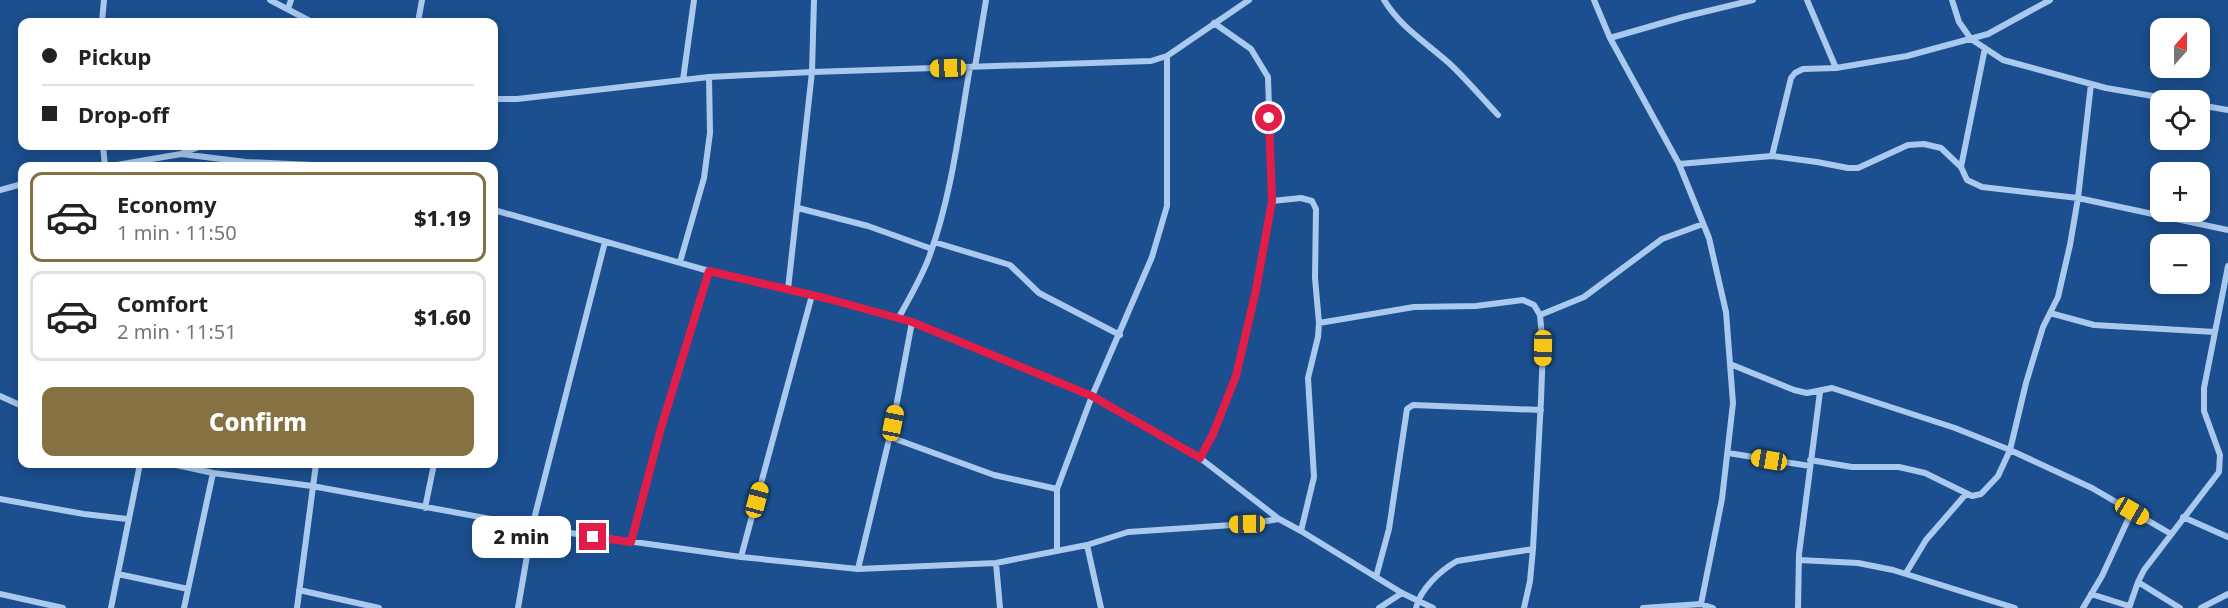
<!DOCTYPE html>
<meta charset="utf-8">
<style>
:root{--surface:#fff;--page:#f6f6f6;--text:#222;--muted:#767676;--line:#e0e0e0;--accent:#857141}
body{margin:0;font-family:"Noto Sans",sans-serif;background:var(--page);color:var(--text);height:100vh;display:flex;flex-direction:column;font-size:22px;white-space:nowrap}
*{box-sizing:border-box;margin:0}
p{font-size:20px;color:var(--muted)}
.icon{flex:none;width:33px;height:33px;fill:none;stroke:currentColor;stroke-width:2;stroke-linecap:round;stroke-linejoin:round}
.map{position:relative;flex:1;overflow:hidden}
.sheet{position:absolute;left:18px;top:162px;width:480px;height:306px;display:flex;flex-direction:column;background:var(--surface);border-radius:12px;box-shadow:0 3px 15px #0003}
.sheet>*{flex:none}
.top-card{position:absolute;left:18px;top:18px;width:480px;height:132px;border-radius:12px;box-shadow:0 3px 15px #0003;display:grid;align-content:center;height:132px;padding:0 24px;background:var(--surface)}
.needle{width:39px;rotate:21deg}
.fabs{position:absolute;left:2150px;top:18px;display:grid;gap:12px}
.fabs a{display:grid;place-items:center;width:60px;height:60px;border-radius:12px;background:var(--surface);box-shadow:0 3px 15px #0003;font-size:30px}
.end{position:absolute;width:27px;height:27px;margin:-14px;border:8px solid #e11d48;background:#fff;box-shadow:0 0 0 3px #fff}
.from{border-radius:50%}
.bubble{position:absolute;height:42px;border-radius:12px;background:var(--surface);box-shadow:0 3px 15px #0003;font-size:20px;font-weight:800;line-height:42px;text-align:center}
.car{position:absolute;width:18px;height:36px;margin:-18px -9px;border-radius:8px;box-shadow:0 0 4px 2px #0007;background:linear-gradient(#f5c518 24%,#345 0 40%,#f5c518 0 76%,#345 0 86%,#f5c518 0)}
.top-card b{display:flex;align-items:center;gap:21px;height:57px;font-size:22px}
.top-card b+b{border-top:2px solid var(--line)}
.top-card i{width:15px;height:15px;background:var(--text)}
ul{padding:10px 0 0;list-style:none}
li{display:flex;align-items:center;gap:18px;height:90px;margin:0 12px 9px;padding:0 12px;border:3px solid var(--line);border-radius:12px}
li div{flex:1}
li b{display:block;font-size:22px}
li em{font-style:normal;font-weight:800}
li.on{border-color:var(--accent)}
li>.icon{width:54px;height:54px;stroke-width:1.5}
.cta{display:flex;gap:12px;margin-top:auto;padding:12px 24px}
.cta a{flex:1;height:69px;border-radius:12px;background:var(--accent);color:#fff;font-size:24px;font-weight:800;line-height:69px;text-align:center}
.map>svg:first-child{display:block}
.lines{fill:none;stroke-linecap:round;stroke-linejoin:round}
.street{stroke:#a9c9ee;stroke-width:6}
.route{stroke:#e11d48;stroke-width:8}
</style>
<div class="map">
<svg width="2228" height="608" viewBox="0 0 2228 608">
<rect width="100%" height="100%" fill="#1b4f8f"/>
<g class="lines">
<path class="street" d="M270,0L312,22
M1384,0C1401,28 1427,43 1450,64C1467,80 1482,98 1498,115
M1594,0L1610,38L1679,164L1709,238L1726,312L1733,403L1722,499L1701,604
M1807,0L1836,68
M1952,0L1959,22L1971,39L2003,60L2106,88L2176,100
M288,9L291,0
M102,22L104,0
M418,22L422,0
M1610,38L1683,17L1753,0
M975,67L986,0
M683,80L694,0
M494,99H517L709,77L812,72L1151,61L1167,56L1249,0
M2199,105L2228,110
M103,146L105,166
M181,154L246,162L334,166
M1772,156L1791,78L1795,73L1803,69L1836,68L1907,56L1988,34L2050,0
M1679,164L1772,156L1817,162L1848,168H1858L1908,145L1924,144L1941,148L1961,167L1967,180L1982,187L2078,198L2228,230
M111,166L181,154L201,146
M1961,167L1985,48
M0,190L22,184
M1272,201L1301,198L1312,201L1316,209L1315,278L1319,323L1318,337L1308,378L1314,477L1301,531
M798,208L868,226L932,249
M494,210L709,271L829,299L912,322L1092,396L1200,458L1279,519
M934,242L1010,265L1039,293L1120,335
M680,262L704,178L710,133L709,77
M788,289L812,72L814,0
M2050,313L2094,325L2215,332
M1540,315L1584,297L1662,239L1703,224
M899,317C909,299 920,280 928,260C951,199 959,131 970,67
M1319,323L1414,307L1476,306L1523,300L1534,305L1540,315L1543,348L1541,400L1533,549L1530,581L1524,608
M1730,364L1794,390L1807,393L1832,388L1955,428L2010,450L2092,488L2171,534
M0,396L22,406
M890,437L994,475L1057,489
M1728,453L1810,466
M1200,458L1213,434L1236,376L1256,290L1272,201L1268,77L1251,49L1214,23
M1810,460L1852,467H1899L1925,473L1972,496L1981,494L1998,476L2010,450L2026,383L2043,327L2058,297L2070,245L2078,198L2091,84
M172,464L213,473L312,486L556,531L741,557L858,569L996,563L1087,545L1128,532L1247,524L1279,519L1301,531L1402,593L1433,608
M0,499L84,514L127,519
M425,508L434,464
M2183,517L2228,537
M631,542L661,428L709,271
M1087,545L1101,608
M1057,551V489L1092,396L1152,257L1167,206V56
M741,557L812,295
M1799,560L1858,563L1893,570L2015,608
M996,563L1000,608
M858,569L893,423L912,322
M1906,573L1926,540L1966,494
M118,574L188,589
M1376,577L1389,529L1407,409L1413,405L1541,410
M2138,582L2180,608
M299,590L379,608
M0,594L63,608
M2091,594L2129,606
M111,608L140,464
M184,608L213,473
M297,608L316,464
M518,608L532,527L605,242
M1379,608L1402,593
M1416,608C1420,589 1441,570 1457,561L1533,549
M1643,608L1701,604L1713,608
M1798,608L1799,554L1820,392
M2083,608L2102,576L2132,511
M2129,608L2138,582L2144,570L2219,472L2220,455L2204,411V388L2228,266
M2201,608L2228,594"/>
</g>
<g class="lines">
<path class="route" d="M593,537L631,542L661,428L709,271L829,299L912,322L1092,396L1200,458L1213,434L1236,376L1256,290L1272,201L1269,118"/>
</g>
</svg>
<div class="fabs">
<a><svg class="needle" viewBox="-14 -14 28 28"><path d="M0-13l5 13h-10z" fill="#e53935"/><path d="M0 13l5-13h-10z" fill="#767676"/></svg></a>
<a><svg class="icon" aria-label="locate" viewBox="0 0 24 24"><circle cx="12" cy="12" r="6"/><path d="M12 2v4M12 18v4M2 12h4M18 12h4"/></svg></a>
<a>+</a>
<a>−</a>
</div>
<i class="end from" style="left:1269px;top:118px"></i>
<i class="end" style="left:593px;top:537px"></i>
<div class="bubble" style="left:472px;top:516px;width:99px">2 min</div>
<i class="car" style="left:948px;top:68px;rotate:268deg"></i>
<i class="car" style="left:1543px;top:348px;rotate:181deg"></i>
<i class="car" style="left:893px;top:423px;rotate:11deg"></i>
<i class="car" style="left:1769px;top:460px;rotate:280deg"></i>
<i class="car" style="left:757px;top:500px;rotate:15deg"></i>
<i class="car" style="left:2132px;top:511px;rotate:120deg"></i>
<i class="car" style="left:1247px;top:524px;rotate:269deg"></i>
<div class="top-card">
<b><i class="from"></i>Pickup</b>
<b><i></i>Drop-off</b>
</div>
<section class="sheet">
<ul>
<li class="on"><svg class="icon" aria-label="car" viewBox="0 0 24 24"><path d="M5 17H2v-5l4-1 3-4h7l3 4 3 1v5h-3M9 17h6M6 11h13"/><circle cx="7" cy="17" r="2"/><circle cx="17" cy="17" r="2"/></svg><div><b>Economy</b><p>1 min · 11:50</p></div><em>$1.19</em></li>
<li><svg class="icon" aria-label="car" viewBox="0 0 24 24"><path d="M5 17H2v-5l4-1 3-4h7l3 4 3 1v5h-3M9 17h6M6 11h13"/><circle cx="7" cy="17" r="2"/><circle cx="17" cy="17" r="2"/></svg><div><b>Comfort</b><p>2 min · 11:51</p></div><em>$1.60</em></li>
</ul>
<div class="cta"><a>Confirm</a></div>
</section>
</div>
